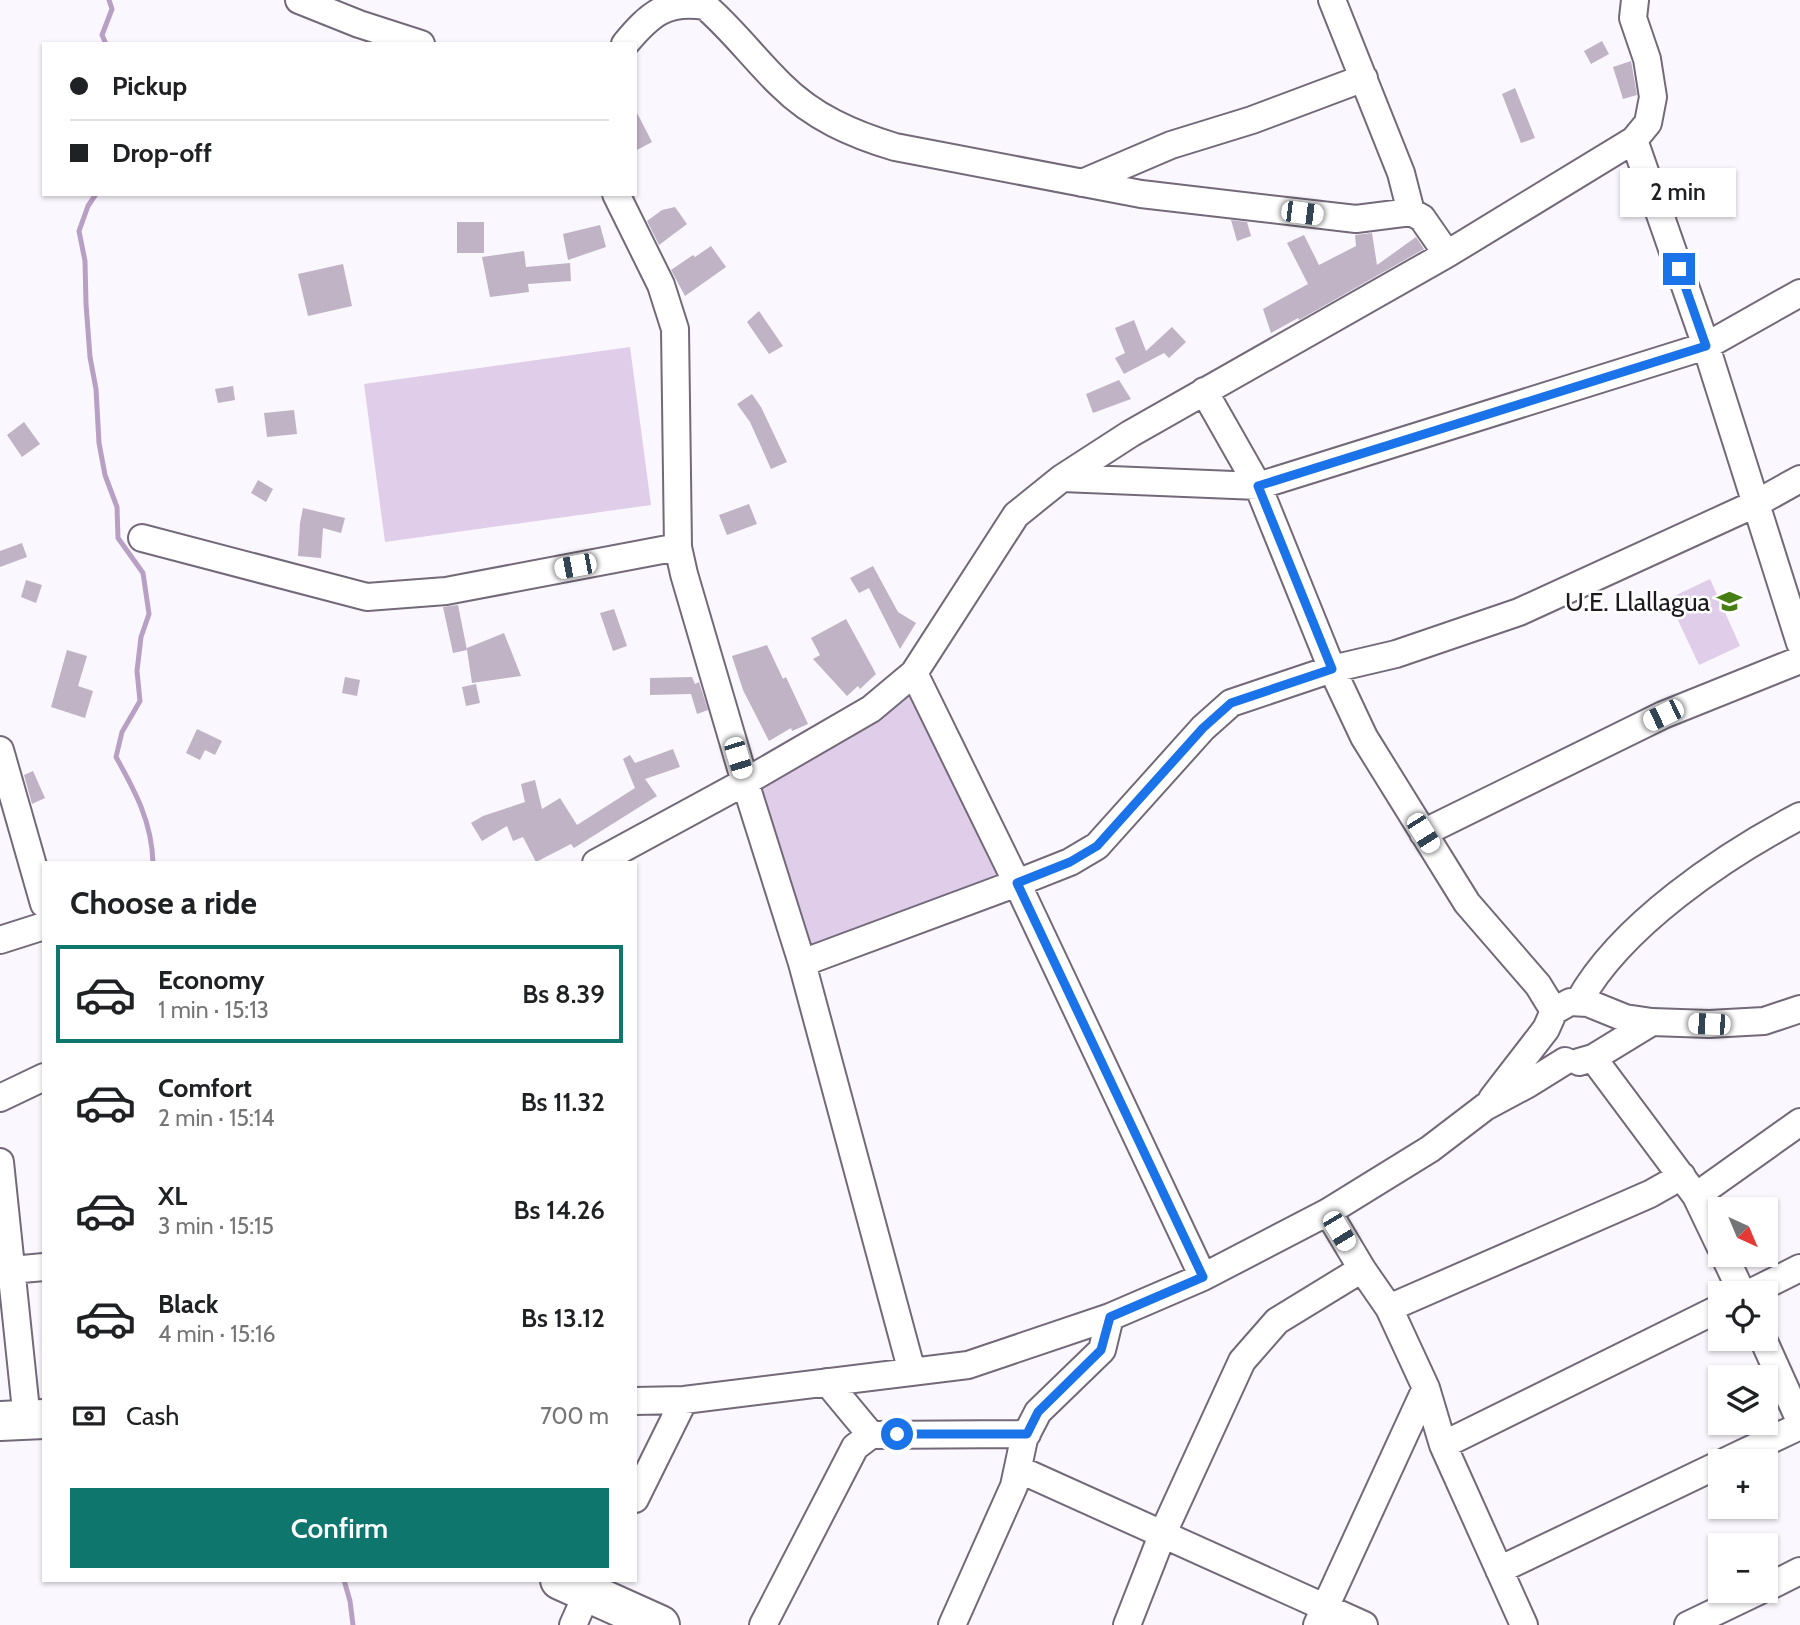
<!DOCTYPE html>
<meta charset="utf-8">
<style>
:root{--surface:#fff;--page:#f6f6f6;--text:#202124;--muted:#757577;--line:#e0e0e0;--accent:#0f766e}
body{margin:0;font-family:Cabin,sans-serif;background:var(--page);color:var(--text);height:100vh;display:flex;flex-direction:column;font-size:26px;white-space:nowrap}
*{box-sizing:border-box;margin:0}
p{font-size:23px;color:var(--muted)}
.icon{flex:none;width:38px;height:38px;fill:none;stroke:currentColor;stroke-width:2;stroke-linecap:round;stroke-linejoin:round}
.map{position:relative;flex:1;overflow:hidden}
.drawer{position:absolute;left:42px;top:861px;width:595px;height:721px;display:flex;flex-direction:column;background:var(--surface);border-radius:0px;box-shadow:0 2px 5px #0004}
.drawer>*{flex:none}
.guide{position:absolute;left:42px;top:42px;width:595px;height:154px;border-radius:0px;box-shadow:0 2px 5px #0004;display:grid;align-content:center;height:154px;padding:0 28px;background:var(--surface)}
.needle{width:46px;rotate:136deg}
.buttons{position:absolute;left:1708px;top:1197px;display:grid;gap:14px}
.buttons a{display:grid;place-items:center;width:70px;height:70px;border-radius:0px;background:var(--surface);box-shadow:0 2px 5px #0004;font-size:35px}
.end{position:absolute;width:32px;height:32px;margin:-16px;border:9px solid #1a73e8;background:#fff;box-shadow:0 0 0 4px #fff}
.from{border-radius:50%}
.bubble{position:absolute;height:49px;border-radius:0px;background:var(--surface);box-shadow:0 2px 5px #0004;font-size:23px;font-weight:600;line-height:49px;text-align:center}
.car{position:absolute;width:21px;height:42px;margin:-21px -10px;border-radius:9px;box-shadow:0 0 5px 2px #0007;background:linear-gradient(#fff 24%,#345 0 40%,#fff 0 76%,#345 0 86%,#fff 0)}
.guide b{display:flex;align-items:center;gap:24px;height:66px;font-size:26px}
.guide b+b{border-top:2px solid var(--line)}
.guide i{width:18px;height:18px;background:var(--text)}
ul{padding:0;list-style:none}
li{display:flex;align-items:center;gap:21px;height:98px;margin:0 14px 10px;padding:0 14px;border:4px solid transparent;border-radius:0px}
li div{flex:1}
li b{display:block;font-size:26px}
li em{font-style:normal;font-weight:600}
li.selected{border-color:var(--accent)}
li>.icon{width:63px;height:63px;stroke-width:1.5}
h2{padding:0 28px;font-size:32px;line-height:84px}
.pay{display:flex;align-items:center;gap:18px;height:77px;padding:0 28px;font-size:26px}
.pay p{margin-inline-start:auto}
.action{display:flex;gap:14px;margin-top:auto;padding:14px 28px}
.action a{flex:1;height:80px;border-radius:0px;background:var(--accent);color:#fff;font-size:28px;font-weight:600;line-height:80px;text-align:center}
.map>svg:first-child{display:block}
.green{fill:#dfcde9}
.lines{fill:none;stroke-linecap:round;stroke-linejoin:round}
.stream{stroke:#b8a0c4;stroke-width:5}
.building{fill:#bfb3c5}
.minor-casing{stroke:#736979;stroke-width:30}
.highway-casing{stroke:#736979;stroke-width:42}
.minor{stroke:#fff;stroke-width:26}
.highway{stroke:#fff;stroke-width:38}
.route{stroke:#1a73e8;stroke-width:9}
.labels{text-anchor:middle;stroke-width:5;stroke-linejoin:round;paint-order:stroke}
.poi-label{font-size:26px;fill:#1e1a20;stroke:#fff;text-anchor:end}
</style>
<div class="map">
<svg width="1800" height="1625" viewBox="0 0 1800 1625">
<rect width="100%" height="100%" fill="#fbf7fe"/>
<path class="green" d="M630,347L651,505L385,542L364,384Z
M1710,579L1740,646L1699,665L1668,599Z
M914,673L1017,883L802,963L745,782Z"/>
<g class="lines">
<path class="stream" d="M106,44L102,35L112,9L109,0
M96,194L88,206L79,231L85,261L86,304L90,357L96,389L99,443L105,475L117,507L118,538L143,573L149,614L141,637L137,671L140,701L122,732L116,757C135,791 152,822 153,863
M344,1580L350,1601L353,1625"/>
</g>
<path class="building" d="M1602,41L1609,54L1591,64L1584,51Z
M1631,61L1637,95L1623,99L1613,67Z
M1515,88L1535,138L1521,143L1502,94Z
M635,109L652,142L635,151Z
M675,207L687,224L659,245L647,221L662,210Z
M1231,220L1247,222L1251,236L1237,241Z
M457,222H484V253H457Z
M600,225L606,247L568,260L563,234Z
M1372,233L1377,265L1416,237L1424,249L1299,320L1298,318L1271,333L1263,309L1308,284L1287,243L1304,235L1319,265L1356,246L1355,235Z
M711,246L726,267L685,296L671,270L693,255L695,257Z
M524,251L526,267L570,263L571,281L528,284L529,292L490,297L482,257Z
M343,264L352,306L308,316L298,274Z
M759,311L783,346L769,354L747,322Z
M1134,320L1146,351L1172,327L1186,342L1169,358L1164,353L1124,374L1115,358L1125,353L1115,328Z
M1119,380L1131,399L1093,413L1086,394Z
M233,386L235,400L218,403L215,389Z
M752,394L761,407L787,462L771,469L750,422L737,404Z
M294,410L297,434L267,437L264,413Z
M24,422L40,444L22,457L7,435Z
M258,480L273,489L266,502L251,493Z
M749,504L757,524L727,535L719,515Z
M303,508L345,518L341,533L323,528L321,558L298,556L300,523Z
M22,543L27,557L0,567V551Z
M873,566L898,612L916,623L900,649L869,588L859,593L850,578Z
M26,580L42,585L36,603L21,597Z
M458,605L467,650V648L504,633L521,676L472,683L467,650L453,653L443,607Z
M614,609L627,646L613,651L600,613Z
M846,619L876,674L860,689L858,686L847,696L813,659L820,655L811,638Z
M767,645L783,679L786,677L808,724L792,731L791,728L769,741L743,690L732,656Z
M67,650L87,656L78,686L93,691L85,718L51,707Z
M345,677L360,680L357,696L342,693Z
M692,677L695,684L699,682L708,710L697,714L691,694L650,695V678Z
M476,684L480,703L466,706L462,687Z
M197,729L222,741L215,755L205,750L200,760L186,753Z
M673,749L680,767L645,779L657,796L574,848L571,844L536,862L523,837L513,841L507,826L482,841L471,823L483,816L525,802L521,784L535,780L542,809L560,798L577,825L635,788L623,759L630,755L635,763Z
M33,771L45,798L32,804L24,775Z"/>
<g class="lines">
<defs>
<path id="minor" d="M299,0L359,24L421,44
M1332,0L1401,173L1411,212
M625,44C650,14 666,0 705,6C733,30 755,60 781,85C813,117 852,134 895,147L1141,194L1356,219L1411,212L1422,218L1447,254
M1634,140L1706,346L1800,643
M1082,183L1171,145L1252,120L1364,78
M616,194L661,285L675,329L678,547L684,574L745,782L802,963L912,1372
M1204,391L1258,486L1332,669L1364,737L1467,903L1538,985L1554,1011
M1062,478L1258,486L1706,346L1800,293
M142,538L367,597L446,591L678,547
M914,673L1017,883L1203,1277
M0,750L44,904
M1423,833L1663,715L1800,660
M596,863L745,782L871,709L914,673L1016,515L1062,478L1130,434L1447,254L1634,140L1648,123L1653,97L1647,59L1633,18L1635,0
M0,940L44,926
M802,963L1017,883L1070,862L1097,846L1203,728L1231,703L1332,669L1396,654L1519,612L1755,504L1800,479
M1579,1001C1621,925 1724,856 1800,816
M1593,1058L1696,1196L1720,1246
M1579,1062L1593,1058L1652,1022
M0,1098L44,1077
M1492,1099L1546,1029L1554,1011L1570,1002L1588,1003L1625,1018L1652,1022L1709,1024L1764,1021L1800,1009
M0,1162L27,1420
M1696,1196L1800,1122
M1328,1212L1362,1269L1389,1308L1426,1388L1443,1445L1524,1625
M1724,1255L1742,1293
M0,1271L44,1267
M1750,1293L1800,1268
M1389,1308L1650,1194L1682,1176
M1763,1339L1800,1421
M827,1382L871,1435
M635,1401L684,1400L968,1365L1110,1317L1203,1277L1328,1212L1430,1149L1485,1107L1528,1084L1565,1061
M1443,1445L1720,1308
M1726,1461L1800,1426
M1018,1469L1364,1625
M635,1499L684,1400
M1499,1570L1720,1464
M1766,1588L1800,1571
M573,1625L593,1580
M763,1625L855,1447L871,1435L1027,1434
M952,1625L1014,1486L1024,1439L1038,1412L1102,1350L1110,1317
M1127,1625L1163,1533L1242,1361L1277,1321L1362,1269
M1317,1625L1426,1388
M1688,1625L1759,1591"/>
<path id="highway" d="M0,1421L44,1419
M560,1580L660,1625"/>
</defs>
<use href="#minor" class="minor-casing"/>
<use href="#highway" class="highway-casing"/>
<use href="#minor" class="minor"/>
<use href="#highway" class="highway"/>
</g>
<g class="lines">
<path class="route" d="M897,1434H1027L1038,1412L1101,1350L1110,1317L1203,1277L1017,883L1070,862L1097,846L1203,728L1231,703L1332,669L1258,486L1706,346L1679,269"/>
</g>
<defs>
<symbol id="school-bare" viewBox="-9 -9 18 18"><path d="M0-5L7-2L0 1L-7-2ZM-4 1L0 2.5L4 1V4Q0 6-4 4Z" fill="#477e14" stroke="#fff" stroke-width="2.5" paint-order="stroke"/></symbol>
</defs>
<g fill-rule="evenodd">
<use href="#school-bare" x="1712" y="584" width="35" height="35"/>
</g>
<g class="labels">
<g class="poi-label">
<text x="1710" y="611">U.E. Llallagua</text>
</g>
</g>
</svg>
<div class="buttons">
<a><svg class="needle" viewBox="-14 -14 28 28"><path d="M0-13l5 13h-10z" fill="#e53935"/><path d="M0 13l5-13h-10z" fill="#757577"/></svg></a>
<a><svg class="icon" aria-label="locate" viewBox="0 0 24 24"><circle cx="12" cy="12" r="6"/><path d="M12 2v4M12 18v4M2 12h4M18 12h4"/></svg></a>
<a><svg class="icon" aria-label="layers" viewBox="0 0 24 24"><path d="M12 4l9 5-9 5-9-5zM3 14l9 5 9-5"/></svg></a>
<a>+</a>
<a>−</a>
</div>
<i class="end from" style="left:897px;top:1434px"></i>
<i class="end" style="left:1679px;top:269px"></i>
<div class="bubble" style="left:1620px;top:168px;width:116px">2 min</div>
<i class="car" style="left:1302px;top:213px;rotate:97deg"></i>
<i class="car" style="left:575px;top:566px;rotate:259deg"></i>
<i class="car" style="left:1663px;top:715px;rotate:244deg"></i>
<i class="car" style="left:738px;top:758px;rotate:163deg"></i>
<i class="car" style="left:1423px;top:833px;rotate:148deg"></i>
<i class="car" style="left:1709px;top:1024px;rotate:272deg"></i>
<i class="car" style="left:1339px;top:1231px;rotate:149deg"></i>
<div class="guide">
<b><i class="from"></i>Pickup</b>
<b><i></i>Drop-off</b>
</div>
<section class="drawer">
<h2>Choose a ride</h2>
<ul>
<li class="selected"><svg class="icon" aria-label="car" viewBox="0 0 24 24"><path d="M5 17H2v-5l4-1 3-4h7l3 4 3 1v5h-3M9 17h6M6 11h13"/><circle cx="7" cy="17" r="2"/><circle cx="17" cy="17" r="2"/></svg><div><b>Economy</b><p>1 min · 15:13</p></div><em>Bs 8.39</em></li>
<li><svg class="icon" aria-label="car" viewBox="0 0 24 24"><path d="M5 17H2v-5l4-1 3-4h7l3 4 3 1v5h-3M9 17h6M6 11h13"/><circle cx="7" cy="17" r="2"/><circle cx="17" cy="17" r="2"/></svg><div><b>Comfort</b><p>2 min · 15:14</p></div><em>Bs 11.32</em></li>
<li><svg class="icon" aria-label="car" viewBox="0 0 24 24"><path d="M5 17H2v-5l4-1 3-4h7l3 4 3 1v5h-3M9 17h6M6 11h13"/><circle cx="7" cy="17" r="2"/><circle cx="17" cy="17" r="2"/></svg><div><b>XL</b><p>3 min · 15:15</p></div><em>Bs 14.26</em></li>
<li><svg class="icon" aria-label="car" viewBox="0 0 24 24"><path d="M5 17H2v-5l4-1 3-4h7l3 4 3 1v5h-3M9 17h6M6 11h13"/><circle cx="7" cy="17" r="2"/><circle cx="17" cy="17" r="2"/></svg><div><b>Black</b><p>4 min · 15:16</p></div><em>Bs 13.12</em></li>
</ul>
<div class="pay"><svg class="icon" aria-label="cash" viewBox="0 0 24 24"><path d="M3 7h18v10H3z"/><circle cx="12" cy="12" r="2"/></svg>Cash<p>700 m</p></div>
<div class="action"><a>Confirm</a></div>
</section>
</div>
